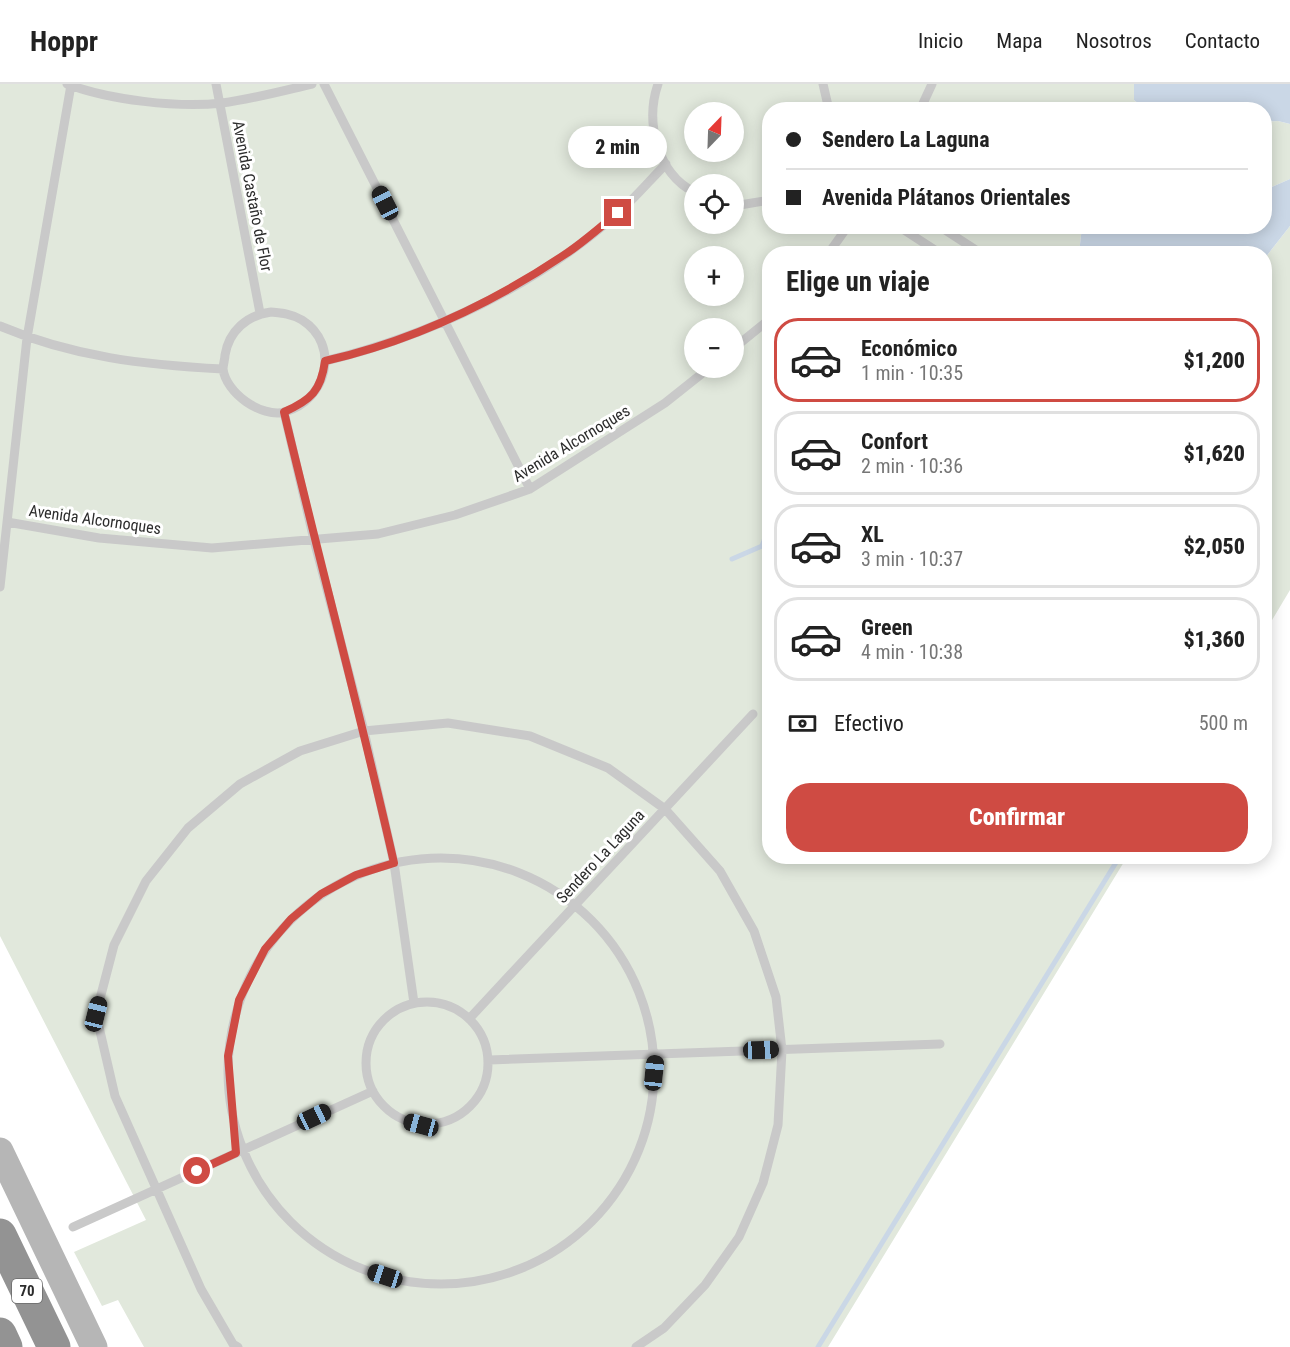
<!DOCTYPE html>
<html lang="es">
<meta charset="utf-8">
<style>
:root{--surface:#fff;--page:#f6f6f6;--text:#222;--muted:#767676;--line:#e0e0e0;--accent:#cf4b43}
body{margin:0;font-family:"Roboto Condensed",sans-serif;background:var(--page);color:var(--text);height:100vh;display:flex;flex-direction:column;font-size:22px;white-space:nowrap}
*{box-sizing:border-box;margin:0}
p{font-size:20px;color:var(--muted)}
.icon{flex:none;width:33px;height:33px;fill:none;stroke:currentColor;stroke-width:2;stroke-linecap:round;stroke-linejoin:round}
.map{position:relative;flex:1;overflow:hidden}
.sheet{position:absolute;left:762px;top:162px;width:510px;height:618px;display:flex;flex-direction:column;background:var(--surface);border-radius:24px;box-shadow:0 3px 15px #0003}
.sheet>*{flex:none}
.hud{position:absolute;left:762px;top:18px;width:510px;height:132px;border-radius:24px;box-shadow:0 3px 15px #0003;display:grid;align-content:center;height:132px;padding:0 24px;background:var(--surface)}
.needle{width:39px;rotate:23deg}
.controls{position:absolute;left:684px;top:18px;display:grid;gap:12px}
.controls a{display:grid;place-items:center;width:60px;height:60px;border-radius:50%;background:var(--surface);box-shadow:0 3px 15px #0003;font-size:30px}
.end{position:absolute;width:27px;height:27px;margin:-14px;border:8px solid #cf4b43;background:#fff;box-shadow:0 0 0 3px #fff}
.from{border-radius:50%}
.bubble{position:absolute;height:42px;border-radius:21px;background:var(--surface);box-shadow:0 3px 15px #0003;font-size:20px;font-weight:800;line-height:42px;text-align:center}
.car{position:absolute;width:18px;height:36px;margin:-18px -9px;border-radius:8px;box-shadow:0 0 4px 2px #0007;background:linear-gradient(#222 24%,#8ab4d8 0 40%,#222 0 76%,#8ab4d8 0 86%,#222 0)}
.hud b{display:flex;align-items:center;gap:21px;height:57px;font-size:22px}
.hud b+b{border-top:2px solid var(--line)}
.hud i{width:15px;height:15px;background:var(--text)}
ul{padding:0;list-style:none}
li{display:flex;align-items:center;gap:18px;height:84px;margin:0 12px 9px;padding:0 12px;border:3px solid var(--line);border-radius:24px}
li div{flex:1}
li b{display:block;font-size:22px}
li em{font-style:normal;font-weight:800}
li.active{border-color:var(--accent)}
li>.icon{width:54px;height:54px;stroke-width:1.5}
h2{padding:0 24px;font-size:27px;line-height:72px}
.pay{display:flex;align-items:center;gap:15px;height:66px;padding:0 24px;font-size:22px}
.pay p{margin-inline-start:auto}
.action{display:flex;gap:12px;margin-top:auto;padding:12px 24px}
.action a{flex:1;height:69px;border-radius:24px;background:var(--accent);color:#fff;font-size:24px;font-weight:800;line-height:69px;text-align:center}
header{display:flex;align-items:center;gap:36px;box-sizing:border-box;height:84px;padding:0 30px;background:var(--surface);border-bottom:2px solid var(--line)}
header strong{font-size:28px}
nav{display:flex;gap:33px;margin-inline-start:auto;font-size:21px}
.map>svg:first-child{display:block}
.green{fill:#e1e8dc;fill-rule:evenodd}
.water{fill:#cad7e6}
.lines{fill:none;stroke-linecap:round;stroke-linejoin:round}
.stream{stroke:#cad7e6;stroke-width:5}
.lane{stroke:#c9c9c9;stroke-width:9}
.secondary{stroke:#b6b6b6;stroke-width:27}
.highway{stroke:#939393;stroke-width:33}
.route{stroke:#cf4b43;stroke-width:8}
.labels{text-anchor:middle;stroke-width:6;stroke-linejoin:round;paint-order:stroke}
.shield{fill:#fff;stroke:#6b6b6b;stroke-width:1.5}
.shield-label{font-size:15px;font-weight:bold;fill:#2c2c2c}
.street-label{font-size:16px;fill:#2c2c2c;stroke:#fff}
</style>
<header>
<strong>Hoppr</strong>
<nav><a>Inicio</a><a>Mapa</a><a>Nosotros</a><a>Contacto</a></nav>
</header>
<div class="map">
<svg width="1290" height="1263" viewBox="0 0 1290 1263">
<rect width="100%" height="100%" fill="#fff"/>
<path class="green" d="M0,0H1134V16L1145,25L770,26V142L1082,143L1079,169L770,170V772L1127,773L828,1263H144L118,1216L102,1222L74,1168L146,1136L0,852ZM694,28H734V68H694ZM694,100H734V140H694ZM694,172H734V212H694ZM694,244H734V284H694Z
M1278,37L1290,40V95L1265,106V38Z
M1290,142V506L1265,548L1264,317L1268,313L1264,260L1265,174Z"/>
<path class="water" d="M1134,0H1290V40L1278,37L1265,38L1264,26L1145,25L1134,16Z
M1290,95V142L1265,174L1264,170L1079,169L1082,143L1232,142L1236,146L1242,143L1264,142L1265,106Z"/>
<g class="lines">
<path class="stream" d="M732,475L762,462L770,441
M818,1263L1120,772"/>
<path class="lane" d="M67,0C109,16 178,24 222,19C252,15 282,7 312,0
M216,0L260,229
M324,0L530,405
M658,0C645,38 657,89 694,108
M823,0L829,26
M920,26L932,0
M734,120L740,121L770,116
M898,142L941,170
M939,142L982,170
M828,170L848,142
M271,228C282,229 292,230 302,236C341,261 327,316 285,328C261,334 226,309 223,285C223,281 225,275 225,271C229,247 247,231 271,228Z
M0,242C73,273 145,281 223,285
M734,264L770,235
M325,277C429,252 538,201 618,129C635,114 650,96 666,80
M284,328L314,456L364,647L394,779L414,919
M7,438L99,454L212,464L378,450L455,431L530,405L665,319L709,284
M0,503L27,254L71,1
M228 987a213 213 0 1 1 426 0a213 213 0 1 1-426 0Z
M366 979a61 61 0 1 1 122 0a61 61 0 1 1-122 0Z
M469,935L753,630
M489,976L940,960
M73,1143L373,1007
M238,1263L233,1260L201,1205L115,1012L96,930L114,861L146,797L188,744L240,700L300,667L364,647L448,639L530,652L608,684L665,725L720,787L754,847L776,913L782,966L778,1041L763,1099L739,1153L705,1201L664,1244L636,1263"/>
<path class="secondary" d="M0,1067L94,1263"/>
<path class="highway" d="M0,1151L54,1263
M0,1250L6,1263"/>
</g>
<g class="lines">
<path class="route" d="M197,1087L236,1069L228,972L239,916L265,865L291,835L321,810L356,791L394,779C360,628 320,479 284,328C311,316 321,307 325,277C412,257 493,219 567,169C585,157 601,142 618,129"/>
</g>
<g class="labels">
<rect class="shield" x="12" y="1195" width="30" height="24" rx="4.5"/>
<g class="shield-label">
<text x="27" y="1212">70</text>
</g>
<g class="street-label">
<text transform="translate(253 112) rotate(79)" y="6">Avenida Castaño de Flor</text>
<text transform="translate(571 359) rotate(-31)" y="6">Avenida Alcornoques</text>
<text transform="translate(95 435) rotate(8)" y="6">Avenida Alcornoques</text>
<text transform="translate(600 772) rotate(-47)" y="6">Sendero La Laguna</text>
</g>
</g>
</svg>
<div class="controls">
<a><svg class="needle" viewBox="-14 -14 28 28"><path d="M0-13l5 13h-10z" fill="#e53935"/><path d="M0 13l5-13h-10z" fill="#767676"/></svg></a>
<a><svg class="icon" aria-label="locate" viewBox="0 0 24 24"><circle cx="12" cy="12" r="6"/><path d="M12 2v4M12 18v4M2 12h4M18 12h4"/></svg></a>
<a>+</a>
<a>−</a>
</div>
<i class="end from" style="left:197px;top:1087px"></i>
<i class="end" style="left:618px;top:129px"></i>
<div class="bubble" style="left:568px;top:42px;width:99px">2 min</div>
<i class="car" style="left:385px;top:119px;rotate:333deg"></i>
<i class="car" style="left:96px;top:930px;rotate:14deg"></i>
<i class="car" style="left:761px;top:966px;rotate:88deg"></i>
<i class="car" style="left:654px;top:989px;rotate:6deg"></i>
<i class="car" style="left:314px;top:1033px;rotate:65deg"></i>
<i class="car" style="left:421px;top:1041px;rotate:285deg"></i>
<i class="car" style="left:385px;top:1192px;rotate:288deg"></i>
<div class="hud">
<b><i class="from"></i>Sendero La Laguna</b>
<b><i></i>Avenida Plátanos Orientales</b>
</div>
<section class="sheet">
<h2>Elige un viaje</h2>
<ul>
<li class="active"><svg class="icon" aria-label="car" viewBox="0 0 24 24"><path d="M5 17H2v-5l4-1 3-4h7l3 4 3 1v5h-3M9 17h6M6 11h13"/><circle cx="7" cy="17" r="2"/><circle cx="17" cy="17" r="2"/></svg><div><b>Económico</b><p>1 min · 10:35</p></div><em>$1,200</em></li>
<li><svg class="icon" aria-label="car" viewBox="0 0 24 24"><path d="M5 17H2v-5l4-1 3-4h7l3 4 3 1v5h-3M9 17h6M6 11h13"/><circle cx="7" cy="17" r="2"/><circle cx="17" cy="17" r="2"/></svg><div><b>Confort</b><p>2 min · 10:36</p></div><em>$1,620</em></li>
<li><svg class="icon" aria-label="car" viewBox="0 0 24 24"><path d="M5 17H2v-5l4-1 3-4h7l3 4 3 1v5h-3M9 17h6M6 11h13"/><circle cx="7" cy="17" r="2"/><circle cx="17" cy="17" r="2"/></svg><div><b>XL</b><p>3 min · 10:37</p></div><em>$2,050</em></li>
<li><svg class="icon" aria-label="car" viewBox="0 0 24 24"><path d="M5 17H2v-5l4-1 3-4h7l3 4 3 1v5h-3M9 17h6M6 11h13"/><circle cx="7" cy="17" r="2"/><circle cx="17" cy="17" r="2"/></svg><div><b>Green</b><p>4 min · 10:38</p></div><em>$1,360</em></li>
</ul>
<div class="pay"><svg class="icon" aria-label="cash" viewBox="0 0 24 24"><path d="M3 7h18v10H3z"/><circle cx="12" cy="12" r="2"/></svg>Efectivo<p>500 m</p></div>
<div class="action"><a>Confirmar</a></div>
</section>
</div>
